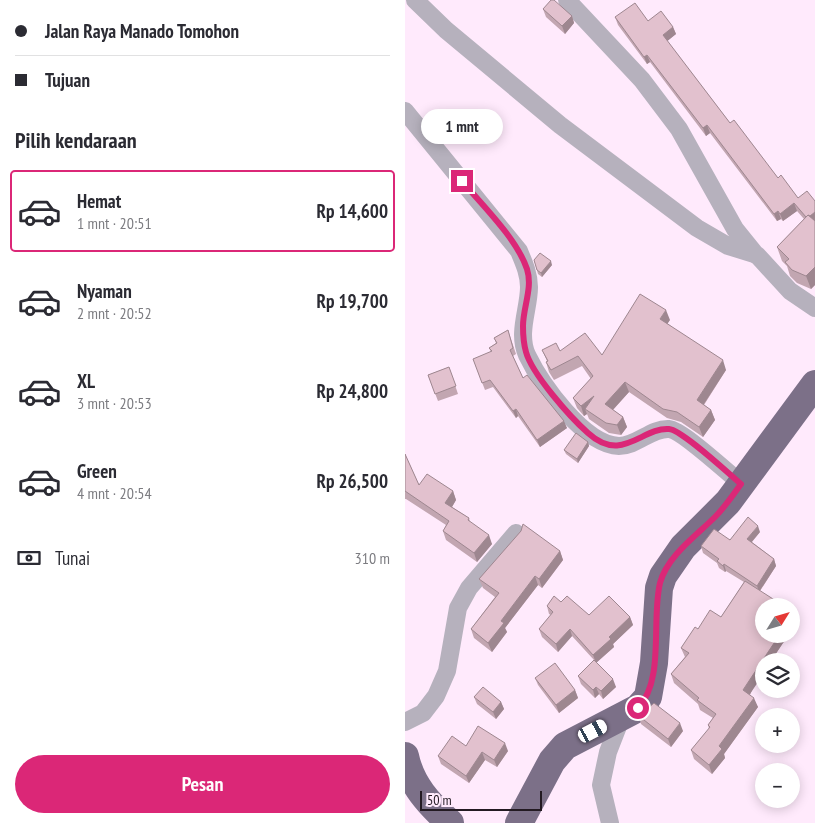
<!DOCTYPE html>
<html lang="id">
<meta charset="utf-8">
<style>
:root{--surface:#fff;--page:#f7f7f7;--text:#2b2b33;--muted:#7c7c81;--line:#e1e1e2;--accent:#db2777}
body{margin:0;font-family:"PT Sans Narrow",sans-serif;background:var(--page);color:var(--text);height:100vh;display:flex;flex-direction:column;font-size:19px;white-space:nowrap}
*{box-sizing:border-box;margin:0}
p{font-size:16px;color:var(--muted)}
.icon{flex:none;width:28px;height:28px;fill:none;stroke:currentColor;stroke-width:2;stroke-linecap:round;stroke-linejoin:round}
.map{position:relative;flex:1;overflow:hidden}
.panel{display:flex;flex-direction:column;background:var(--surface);width:405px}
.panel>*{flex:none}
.hud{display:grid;align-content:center;height:110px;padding:0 15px;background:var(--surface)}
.needle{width:32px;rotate:53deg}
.controls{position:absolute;left:350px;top:598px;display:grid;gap:10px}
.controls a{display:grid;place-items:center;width:45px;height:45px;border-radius:50%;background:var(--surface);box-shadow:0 2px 12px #0003;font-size:25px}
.scale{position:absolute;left:15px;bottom:12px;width:122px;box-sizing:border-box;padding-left:5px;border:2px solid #231a22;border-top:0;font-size:14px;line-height:18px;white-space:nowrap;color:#231a22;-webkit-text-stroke:4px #ffeafc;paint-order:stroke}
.end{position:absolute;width:22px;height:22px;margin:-11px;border:6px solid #db2777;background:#fff;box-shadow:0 0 0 2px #fff}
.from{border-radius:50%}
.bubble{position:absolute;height:35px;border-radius:18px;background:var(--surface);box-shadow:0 2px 12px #0003;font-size:16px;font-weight:600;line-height:35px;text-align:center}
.car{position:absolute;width:15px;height:30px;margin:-15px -8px;border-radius:6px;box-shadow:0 0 4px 1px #0007;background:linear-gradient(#fff 24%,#345 0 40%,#fff 0 76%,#345 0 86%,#fff 0)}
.hud b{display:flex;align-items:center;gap:18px;height:48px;font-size:19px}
.hud b+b{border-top:1px solid var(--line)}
.hud i{width:12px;height:12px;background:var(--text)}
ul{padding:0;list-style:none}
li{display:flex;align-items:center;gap:15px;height:82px;margin:0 10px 8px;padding:0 5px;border:2px solid transparent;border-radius:5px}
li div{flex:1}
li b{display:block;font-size:19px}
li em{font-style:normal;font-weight:600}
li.on{border-color:var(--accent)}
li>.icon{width:45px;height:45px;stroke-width:1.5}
h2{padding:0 15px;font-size:22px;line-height:60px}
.pay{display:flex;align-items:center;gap:12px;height:55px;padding:0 15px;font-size:19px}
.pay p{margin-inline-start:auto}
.primary-button{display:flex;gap:10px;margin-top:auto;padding:10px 15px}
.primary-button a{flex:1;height:58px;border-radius:30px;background:var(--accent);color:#fff;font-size:20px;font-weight:600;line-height:58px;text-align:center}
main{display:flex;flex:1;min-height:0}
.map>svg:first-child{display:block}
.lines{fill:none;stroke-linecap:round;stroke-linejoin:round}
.minor{stroke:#b6b1bd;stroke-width:18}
.trunk{stroke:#7c7088;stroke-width:28}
.wall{fill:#c2a6b1}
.shaded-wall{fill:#9e8790}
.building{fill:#e2c1ce;stroke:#9e8790}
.route{stroke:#db2777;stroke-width:6}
</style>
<main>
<section class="panel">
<div class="hud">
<b><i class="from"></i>Jalan Raya Manado Tomohon</b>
<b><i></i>Tujuan</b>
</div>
<h2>Pilih kendaraan</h2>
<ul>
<li class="on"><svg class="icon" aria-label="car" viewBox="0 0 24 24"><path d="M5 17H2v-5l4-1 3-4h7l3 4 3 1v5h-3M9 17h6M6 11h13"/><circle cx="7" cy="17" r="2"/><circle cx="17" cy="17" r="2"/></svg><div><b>Hemat</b><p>1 mnt · 20:51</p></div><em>Rp 14,600</em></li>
<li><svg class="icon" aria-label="car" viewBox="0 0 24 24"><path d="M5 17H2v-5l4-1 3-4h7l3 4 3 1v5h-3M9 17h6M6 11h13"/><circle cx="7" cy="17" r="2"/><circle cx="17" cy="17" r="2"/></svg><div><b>Nyaman</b><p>2 mnt · 20:52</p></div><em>Rp 19,700</em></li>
<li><svg class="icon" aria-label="car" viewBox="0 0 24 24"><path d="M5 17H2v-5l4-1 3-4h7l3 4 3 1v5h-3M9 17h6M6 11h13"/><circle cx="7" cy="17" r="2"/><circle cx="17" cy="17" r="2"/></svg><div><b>XL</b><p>3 mnt · 20:53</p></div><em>Rp 24,800</em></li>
<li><svg class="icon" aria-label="car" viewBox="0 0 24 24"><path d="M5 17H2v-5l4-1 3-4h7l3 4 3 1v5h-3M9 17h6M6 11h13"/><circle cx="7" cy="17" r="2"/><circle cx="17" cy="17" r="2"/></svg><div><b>Green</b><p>4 mnt · 20:54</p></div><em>Rp 26,500</em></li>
</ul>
<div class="pay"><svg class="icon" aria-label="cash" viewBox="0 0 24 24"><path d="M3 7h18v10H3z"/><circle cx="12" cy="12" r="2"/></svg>Tunai<p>310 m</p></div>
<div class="primary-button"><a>Pesan</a></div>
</section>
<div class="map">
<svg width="410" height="823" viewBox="0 0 410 823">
<rect width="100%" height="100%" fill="#ffeafc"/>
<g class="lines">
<path class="minor" d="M10,0L41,30L155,125L292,228L323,246L352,255L385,291L410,308
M162,0L237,80L274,129L330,229L351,255
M0,111L114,251C119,263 124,274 124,287C124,309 112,333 122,355C136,384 179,445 214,446C232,446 246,428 264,429C277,430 324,474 337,484
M0,722L18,713L31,696L42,671L53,608L64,588L111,533
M205,823L196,785L203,752L217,716"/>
<path class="trunk" d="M0,756C6,785 24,804 45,823
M114,823L147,761L160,746L233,708L243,697L249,663L254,588L258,576L278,547L323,502L410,384"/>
</g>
<path class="wall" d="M138,9L167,16L169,23L160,34L141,17Z
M210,17L243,21L268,27L271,34L262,41L325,123L373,178L393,198L410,201V285L406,289L392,283L385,276L382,266L377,261L372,247L399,219L392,211L378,221L376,219L372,221L305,133L301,136L245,62L242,64L213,25Z
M129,260L147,265L137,277L133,274Z
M265,320L262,323L321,370L299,405L306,410L310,420L298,437L276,422L262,418L224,392L208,410L218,417L222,427L216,435L204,433L184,419L182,414L179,416L172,408L168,398L186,379L177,366L149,380L144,372L141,362L142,361L137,350L197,355Z
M103,330L111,354L108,356L118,378L162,428L135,447L113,416L111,418L88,387L80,390L68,359L86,352L84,348L91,343L89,338Z
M44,367L53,394L33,401L23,375Z
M183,442L184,446L173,463L161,454L159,450Z
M0,454L14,485L48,491L51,500L47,507L64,518L65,522L87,544L72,562L41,540L38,531L41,525L1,499H0Z
M116,531L155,551L158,560L137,588L133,585L100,628L102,632L87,652L69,638L66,629L90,597L78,588L74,579Z
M355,532L347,542L369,559L371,566L355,591L359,634H384L366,661H359L345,695L353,707L319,754L320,758L307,774L289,759L286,750L304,729L303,725L308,718L295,710L293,704L269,683L266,674L280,657L276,648L293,629L316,617L339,582L321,571L320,572L314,568L312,563L298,553L296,546Z
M156,602L184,615L225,617L228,625L208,644L209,647L191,663L211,687L198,699L194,694L190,698L176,684L173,676L189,660L167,636L153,652L137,637L134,629L146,615L144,614L142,606Z
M130,678L170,690L173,698L154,713L133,685Z
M69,697L96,702L99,709L91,719L72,704Z
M234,716L278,731L266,747L236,724Z
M61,746L103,751L92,767L80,760L64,783L36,764L33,756Z"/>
<path class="shaded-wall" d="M167,16L169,23L160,34L157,26Z
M268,27L271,34L260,43L258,35Z
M242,55L245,62L242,64L239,57Z
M302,125L305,133L301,136L298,128Z
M389,203L392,211L378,221L375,214Z
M373,211L376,219L372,221L369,214Z
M410,212V221L402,218Z
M146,261L147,265L137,277L136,273Z
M410,267V285L406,289L401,276Z
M261,310L265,320L259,329L255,319Z
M318,360L321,370L295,410L292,400Z
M220,382L224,392L204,414L200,404Z
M189,396L180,409L182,414L179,416L176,406Z
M111,409L113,416L111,418L108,411Z
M306,410L310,420L298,437L294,427Z
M218,417L222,427L216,435L212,425Z
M159,421L162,428L135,447L132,440Z
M183,442L184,446L173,463L172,459Z
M48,491L51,500L44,512L40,503Z
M353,526L355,532L344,545L342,539Z
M84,535L87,544L72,562L69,553Z
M155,551L158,560L137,588L134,579Z
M369,559L371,566L354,592L352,586Z
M319,564L321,571L320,572L318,566Z
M130,576L133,585L100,628L102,632L87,652L83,643L96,621Z
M388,612L392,622L386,630V616Z
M225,617L228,625L208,644L209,647L191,663L188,655L204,637Z
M165,629L167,636L153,652L151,644Z
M375,634H384L366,661H359V673L341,700L338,690Z
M208,679L211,687L198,699L196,691Z
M191,687L194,694L190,698L188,690Z
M170,690L173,698L154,713L151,705Z
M349,698L353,707L319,754L320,758L307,774L304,765L314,746Z
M96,702L99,709L91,719L88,712Z
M275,723L278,731L266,747L263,739Z
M100,743L103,751L92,767L89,760Z
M77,752L80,760L64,783L61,776Z"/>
<path class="building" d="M146,0H149L167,16L157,26L138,9Z
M230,3L243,21L256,11L268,27L258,35L325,123L329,120L373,178L376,175L393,198L402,191L410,201V212L405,216L403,215L401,217L389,203L375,214L373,211L369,214L302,125L298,128L242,55L239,57L210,17Z
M403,215L410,221V267L401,276L387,270L380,262L384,259L372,247Z
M135,253L146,261L136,273L132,270L129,260Z
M235,294L261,310L255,319L318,360L292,400L306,410L294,427L272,412L258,409L220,382L200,404L218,417L212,425L201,423L180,409L189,396L176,406L168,398L188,376L173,356L146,370L141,362L143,361L137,350L151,343L155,351L180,333L197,355Z
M103,330L108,348L105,350L118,378L122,375L159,421L132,440L111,409L108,411L85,380L77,383L68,359L87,351L84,348L92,343L89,338Z
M44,367L51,386L30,394L23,375Z
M171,433L183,442L172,459L159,450Z
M0,454L14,485L22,474L48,491L40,503L64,518L63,520L84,535L69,553L38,531L44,521L0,491Z
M343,517L353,526L342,539L369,559L352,586L319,564L318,566L312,561L314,559L296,546L309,529L325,540Z
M118,524L155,551L134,579L130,576L96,621L99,623L83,643L66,629L94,593L74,579L116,531Z
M340,581L379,606H359V634H375L338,690L349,698L314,746L317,749L304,765L286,750L305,727L303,725L311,714L292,700L294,698L266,674L284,653L276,648L290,627L293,629L305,610L316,617Z
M149,596L156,602L162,596L184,615L204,596L225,617L204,637L206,639L188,655L165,629L151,644L134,629L148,612L142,606Z
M189,660L208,679L196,691L191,687L188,690L173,676Z
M150,663L170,690L151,705L130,678Z
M78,687L96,702L88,712L69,697Z
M249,703L275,723L263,739L234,716Z
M73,726L100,743L89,760L77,752L61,776L33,756L47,736L61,746Z"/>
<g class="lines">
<path class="route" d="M57,181C78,206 112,239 122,269C128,288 118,307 118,326C118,334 119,345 121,352C127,374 165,417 183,433C217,464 237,427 264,429C277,430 324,474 336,484C328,495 320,507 310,517C292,535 262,556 255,583C246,620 260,680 233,708"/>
</g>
</svg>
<div class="controls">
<a><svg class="needle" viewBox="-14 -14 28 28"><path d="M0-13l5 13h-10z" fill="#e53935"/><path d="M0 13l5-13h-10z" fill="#7c7c81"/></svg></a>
<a><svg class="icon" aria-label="layers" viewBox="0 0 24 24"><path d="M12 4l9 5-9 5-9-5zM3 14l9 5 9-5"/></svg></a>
<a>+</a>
<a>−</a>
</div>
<div class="scale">50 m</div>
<i class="end from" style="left:233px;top:708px"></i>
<i class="end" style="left:57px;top:181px"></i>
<div class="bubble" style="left:16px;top:109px;width:82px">1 mnt</div>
<i class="car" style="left:188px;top:731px;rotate:62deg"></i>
</div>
</main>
